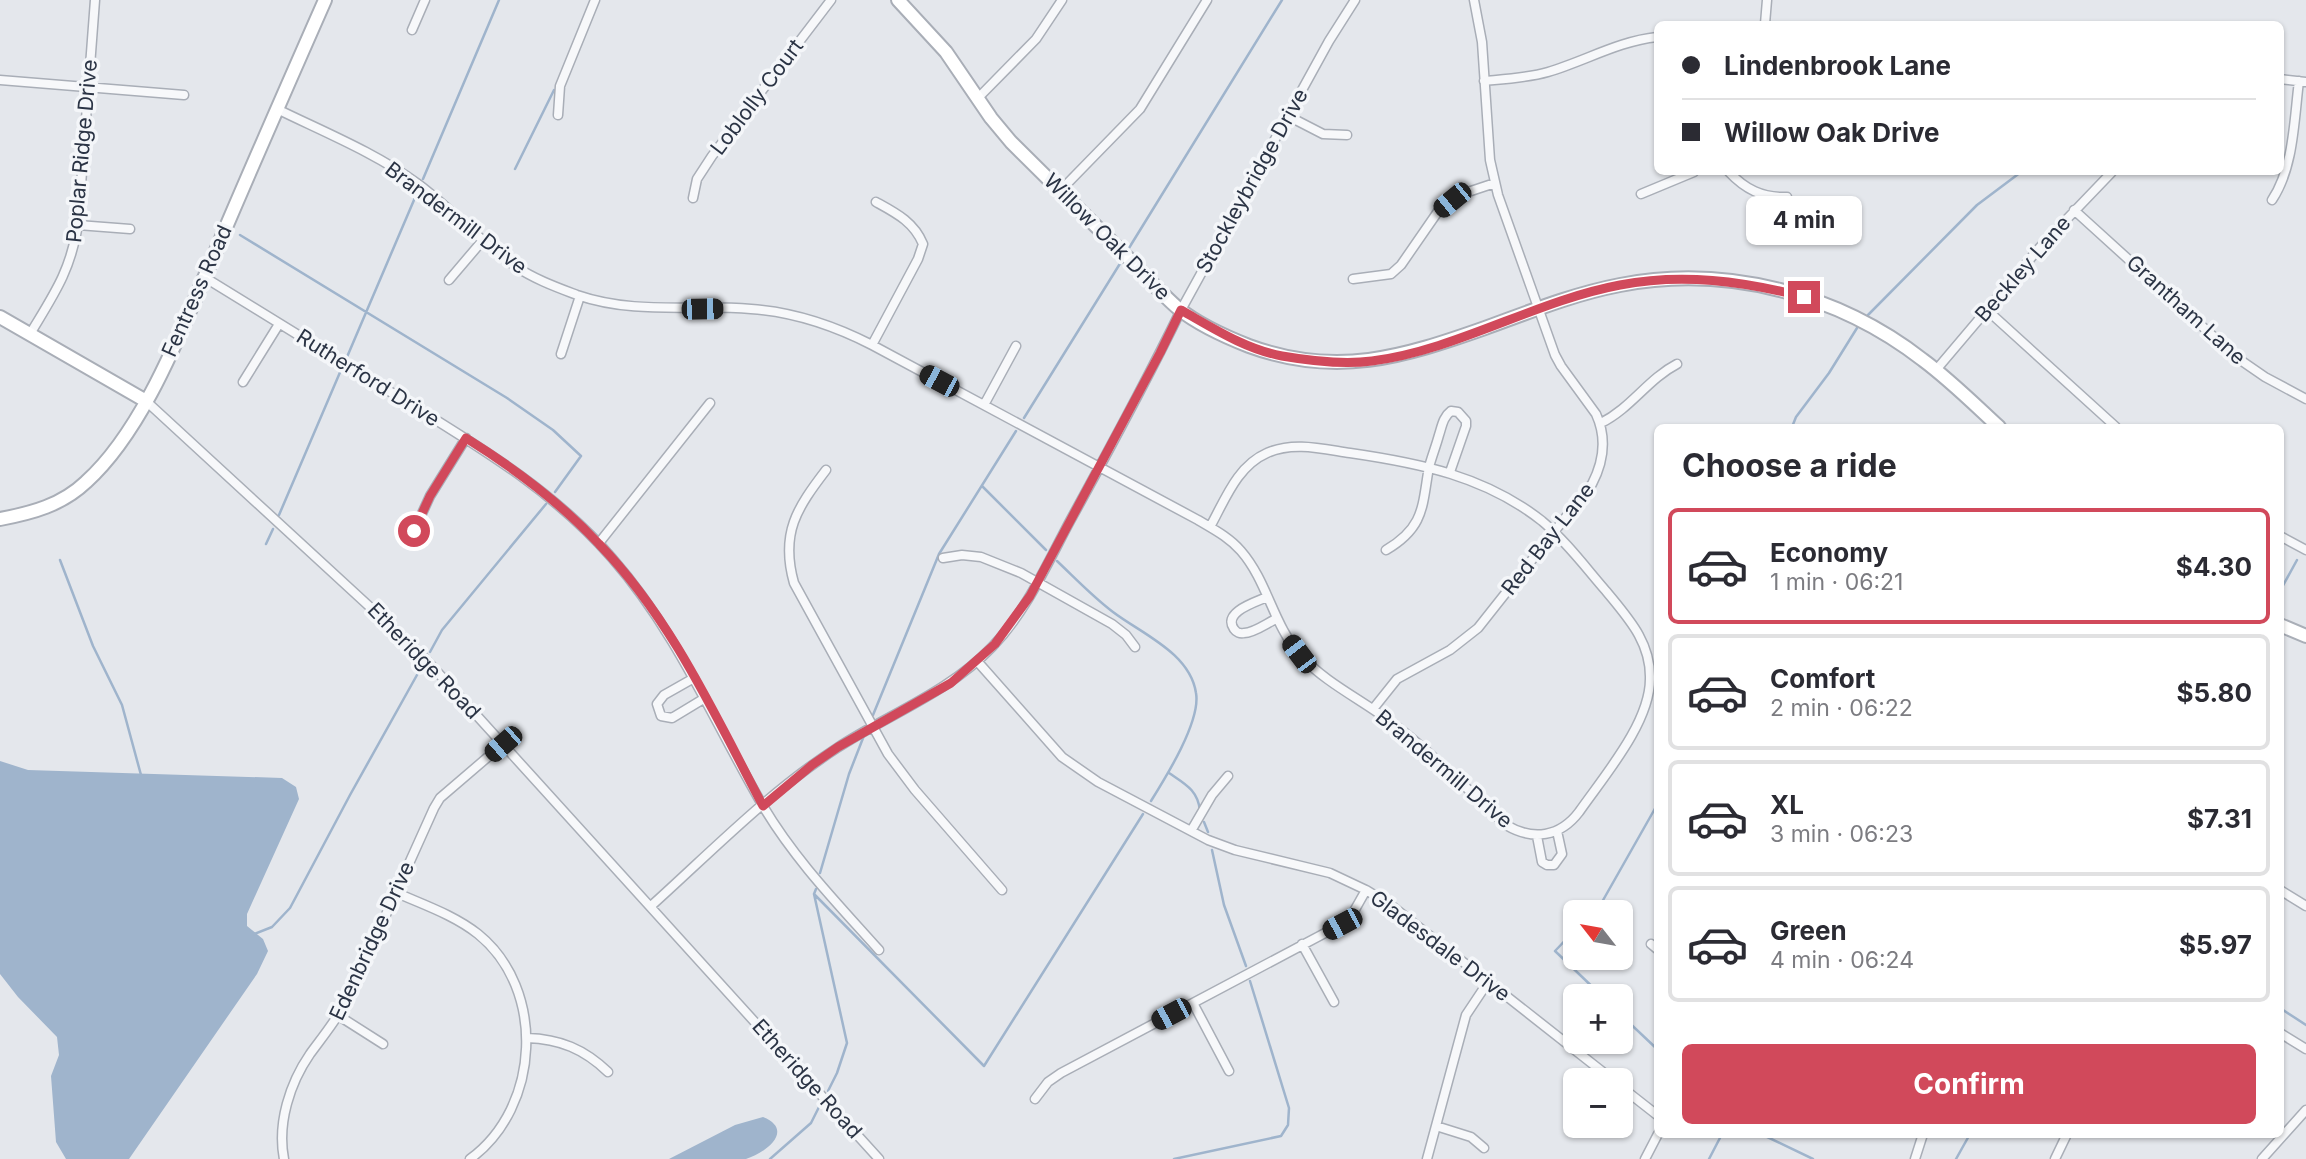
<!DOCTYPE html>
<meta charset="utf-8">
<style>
:root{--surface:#fff;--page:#f7f7f7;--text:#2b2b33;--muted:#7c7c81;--line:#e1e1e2;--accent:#d1495b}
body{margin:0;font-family:Inter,sans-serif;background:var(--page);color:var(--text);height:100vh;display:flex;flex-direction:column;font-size:26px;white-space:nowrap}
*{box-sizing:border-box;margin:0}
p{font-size:23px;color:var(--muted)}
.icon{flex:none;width:38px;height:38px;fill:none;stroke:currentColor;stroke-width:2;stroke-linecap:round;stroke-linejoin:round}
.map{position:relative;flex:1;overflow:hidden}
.side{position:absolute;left:1654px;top:424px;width:630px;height:714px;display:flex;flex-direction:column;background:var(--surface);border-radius:10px;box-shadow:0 2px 5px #0004}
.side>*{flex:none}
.banner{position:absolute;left:1654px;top:21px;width:630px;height:154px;border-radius:10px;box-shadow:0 2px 5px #0004;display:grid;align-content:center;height:154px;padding:0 28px;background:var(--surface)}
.needle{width:46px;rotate:301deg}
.buttons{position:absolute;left:1563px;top:900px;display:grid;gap:14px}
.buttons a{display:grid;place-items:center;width:70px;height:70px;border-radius:10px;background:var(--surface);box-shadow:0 2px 5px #0004;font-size:35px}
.end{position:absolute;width:32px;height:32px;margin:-16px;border:9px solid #d1495b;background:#fff;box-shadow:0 0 0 4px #fff}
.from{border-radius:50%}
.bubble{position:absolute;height:49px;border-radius:10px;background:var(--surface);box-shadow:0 2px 5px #0004;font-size:23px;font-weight:700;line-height:49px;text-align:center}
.car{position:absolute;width:21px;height:42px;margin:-21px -10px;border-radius:9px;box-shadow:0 0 5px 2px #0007;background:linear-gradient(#222 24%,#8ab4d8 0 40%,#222 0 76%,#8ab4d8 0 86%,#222 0)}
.banner b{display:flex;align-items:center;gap:24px;height:66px;font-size:26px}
.banner b+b{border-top:2px solid var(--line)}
.banner i{width:18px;height:18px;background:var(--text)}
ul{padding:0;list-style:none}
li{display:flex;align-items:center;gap:21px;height:116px;margin:0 14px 10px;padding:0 14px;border:4px solid var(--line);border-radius:10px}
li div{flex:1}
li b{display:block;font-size:26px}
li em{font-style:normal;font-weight:700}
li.current{border-color:var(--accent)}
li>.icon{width:63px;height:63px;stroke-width:1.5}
h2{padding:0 28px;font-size:32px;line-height:84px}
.primary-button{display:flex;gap:14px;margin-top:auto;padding:14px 28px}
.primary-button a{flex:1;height:80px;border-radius:10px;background:var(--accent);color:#fff;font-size:28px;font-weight:700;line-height:80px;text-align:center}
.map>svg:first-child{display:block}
.water{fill:#9fb4cc}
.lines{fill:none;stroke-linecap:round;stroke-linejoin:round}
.stream{stroke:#9fb4cc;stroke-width:2.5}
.street-casing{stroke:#a9aeb7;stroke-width:11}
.secondary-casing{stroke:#a9aeb7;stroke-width:16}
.street{stroke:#f7f8fa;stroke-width:8}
.secondary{stroke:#fff;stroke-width:12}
.route{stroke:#d1495b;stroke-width:9}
.labels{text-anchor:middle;stroke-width:7;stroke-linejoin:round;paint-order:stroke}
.street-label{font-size:21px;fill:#2b3445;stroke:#f4f6f9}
</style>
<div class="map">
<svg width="2306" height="1159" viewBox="0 0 2306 1159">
<rect width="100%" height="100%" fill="#e4e7ec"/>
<path class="water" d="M0,761L28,770L282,778L296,787L299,799L247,914V926L263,939L268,951L257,974L129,1159H66L56,1142L51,1076L59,1055L57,1037L18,997L0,974Z
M763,1117C795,1130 766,1153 746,1159C732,1159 686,1159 669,1159L735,1125Z"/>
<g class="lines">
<path class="stream" d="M515,169L554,90
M423,179L499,0
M240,235L507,398L553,430L581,456L555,492
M1129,248L1282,0
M1868,315L1977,205L2021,172
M347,357L417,193
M1024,418L1121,262
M1792,427L1796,417L1829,373L1857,328
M982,486L1046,550
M279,515L341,370
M266,544L273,529
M60,560L93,646L122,705L141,775
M1057,561C1075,578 1093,597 1113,612C1142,634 1190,653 1196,693C1201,721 1166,777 1151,801
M2280,591L2297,560
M430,652L442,630L546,504
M873,715L939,554L1016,431
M1169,773C1185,784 1198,790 1200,811
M1204,822L1208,832
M1212,850L1224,905L1246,966
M820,873L849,774L865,733
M816,889L814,894L847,1043L837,1073L828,1091
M814,894L984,1066L1143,814
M1592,912L1602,902L1657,805
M1575,930L1555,951L1602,996
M254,934L272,927L290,908L350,795L422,666
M2280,1008L2306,1025
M1620,1014L1657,1049
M1761,1134L1813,1159
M770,1159L811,1123L820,1105
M1174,1159L1281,1136L1288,1125L1289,1108L1250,981
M1709,1159L1722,1134
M1956,1159L1970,1134"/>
<defs>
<path id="street" d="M1765,24L1767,0
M412,30L425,0
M2280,79L2306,82
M0,80L184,95
M1484,81C1506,79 1527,78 1548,72C1585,61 1619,41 1657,37
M977,99L1036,39L1062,0
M277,109C324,132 376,153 418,184C452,209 480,242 515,266C534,279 556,287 577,295C635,315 692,304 751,309C795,312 833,325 872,345L1198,520C1213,529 1229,537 1241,551C1268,582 1273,625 1301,656C1326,683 1362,700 1391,722C1432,753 1468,790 1506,825C1533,841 1560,837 1579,812C1604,776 1650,723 1650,679C1651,642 1628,618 1606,591C1586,568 1566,541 1542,521C1485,476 1419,463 1350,453C1323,449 1293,441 1267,453C1237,466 1225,500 1210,527
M558,115L560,86L595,0
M1288,116L1323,134L1347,135
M1729,172C1745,189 1762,198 1787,197
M1060,191L1140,109L1207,0
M1641,194L1694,172
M693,198L697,179L712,156L831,0
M2272,200C2294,167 2294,120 2299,81
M2074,210L2236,357L2265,377L2306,399
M78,225L130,229
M204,277C270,318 336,359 402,399C478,446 553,490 612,558C677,632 714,722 763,806C795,860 838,904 879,950
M1353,279L1391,274L1401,265L1439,210L1462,194L1495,183
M449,280L483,240
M1987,310L2116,427
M30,334C54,294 70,272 78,225L95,0
M872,345L918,259L923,244C914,222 896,213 876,202
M561,354L580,296
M1936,370L2041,246L2112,172
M243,382L279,324
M146,401L421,654L879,1159
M984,405L1016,346
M1601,423C1631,408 1648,379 1677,364
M826,470C797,508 780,533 794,583L888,754L915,790L1002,890
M414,531L430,496L466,438
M2280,536L2306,550
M599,543L710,403
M1386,550C1425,527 1422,506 1429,467C1432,456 1436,446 1439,435C1442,426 1443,417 1451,411L1458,412L1466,421V426L1450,472
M943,558L962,555L981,557L1021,573L1112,624L1126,635L1135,647
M1267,597C1256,602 1222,612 1234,629C1236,632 1240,634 1244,633C1254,633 1267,623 1276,619
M977,661L1062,757L1098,782L1208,840L1235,850L1330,873L1366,890L1392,906L1613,1080
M694,678L664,695L657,704L661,716L672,718L705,698
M1373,709L1397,679L1450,650L1478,628L1592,484C1604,461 1607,438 1596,414L1561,366L1555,355L1498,195L1490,160L1482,42L1474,0
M1191,831L1212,795L1228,776
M1537,836L1542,862L1547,865H1554L1562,854L1557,831
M2280,890L2306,906
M397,893C424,905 454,915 478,934C546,989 541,1107 470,1159
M651,906C711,852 769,792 837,748C889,714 948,693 992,647C1026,612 1047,564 1070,521C1108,452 1146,382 1181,310L1329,41L1355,0
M1302,944L1334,1002
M1651,944L1657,949
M1193,1003L1229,1071
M339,1016L383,1044
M2280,1033L2306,1049
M527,1038C560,1039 584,1049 608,1072
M1620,1086L1657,1115
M1035,1099L1048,1082L1061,1073L1342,924L1353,913L1366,890
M1436,1126L1471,1137L1484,1148
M284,1159C277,1123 290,1083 310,1054C324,1035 337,1019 348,999L434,808L440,798L503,744
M1427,1159L1466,1015L1488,982
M1645,1159L1658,1134
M1915,1159L1923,1134
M2055,1159L2067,1134
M2262,1159L2306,1110"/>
<path id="secondary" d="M898,0L946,52L991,118L1011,142C1048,179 1086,216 1123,253C1142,271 1159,292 1179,309C1198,324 1226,337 1249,346C1336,378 1403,357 1485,328C1529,312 1573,294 1620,285C1726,264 1838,294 1923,360C1950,380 1974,404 1999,427
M0,317L146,401
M0,519C32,513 62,505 86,482C145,429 183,325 215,253C251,168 288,84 325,0
M2280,625L2306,636"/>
</defs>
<use href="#street" class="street-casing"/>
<use href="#secondary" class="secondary-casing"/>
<use href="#street" class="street"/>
<use href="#secondary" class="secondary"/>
</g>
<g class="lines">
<path class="route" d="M414,531L430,496L466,438C514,468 560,502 599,544C671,618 715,715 763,806L812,765L838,747L951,683L995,644L1030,596L1160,353L1181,310C1213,328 1245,349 1282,356C1311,361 1342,365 1372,361C1457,350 1535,301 1620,285C1682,273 1743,281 1804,297"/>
</g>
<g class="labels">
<g class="street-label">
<text transform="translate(757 97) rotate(-53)" y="7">Loblolly Court</text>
<text transform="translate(82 151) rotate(-85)" y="7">Poplar Ridge Drive</text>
<text transform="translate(1252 181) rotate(-61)" y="7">Stockleybridge Drive</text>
<text transform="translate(456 218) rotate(37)" y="7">Brandermill Drive</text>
<text transform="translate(1107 237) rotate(45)" y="7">Willow Oak Drive</text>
<text transform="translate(2023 269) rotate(-49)" y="7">Beckley Lane</text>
<text transform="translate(197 291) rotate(-66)" y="7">Fentress Road</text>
<text transform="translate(2186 310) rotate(42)" y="7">Grantham Lane</text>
<text transform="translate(368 378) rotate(32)" y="7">Rutherford Drive</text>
<text transform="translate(1548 539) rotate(-52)" y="7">Red Bay Lane</text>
<text transform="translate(424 661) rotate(46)" y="7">Etheridge Road</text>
<text transform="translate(1444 769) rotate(40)" y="7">Brandermill Drive</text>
<text transform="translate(372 941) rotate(-65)" y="7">Edenbridge Drive</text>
<text transform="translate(1440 946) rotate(37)" y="7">Gladesdale Drive</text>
<text transform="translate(807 1079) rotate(48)" y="7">Etheridge Road</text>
</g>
</g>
</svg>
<div class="buttons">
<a><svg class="needle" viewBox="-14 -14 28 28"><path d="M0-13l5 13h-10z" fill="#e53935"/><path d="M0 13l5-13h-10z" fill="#7c7c81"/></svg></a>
<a>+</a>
<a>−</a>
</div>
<i class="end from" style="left:414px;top:531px"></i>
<i class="end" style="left:1804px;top:297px"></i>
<div class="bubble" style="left:1746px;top:196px;width:116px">4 min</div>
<i class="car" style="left:1452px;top:200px;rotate:231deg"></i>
<i class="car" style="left:702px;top:309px;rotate:89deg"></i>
<i class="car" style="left:939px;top:381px;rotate:298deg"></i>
<i class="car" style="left:1299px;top:654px;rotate:323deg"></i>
<i class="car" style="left:503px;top:744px;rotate:229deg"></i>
<i class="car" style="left:1342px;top:924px;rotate:242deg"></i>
<i class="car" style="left:1171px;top:1014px;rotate:242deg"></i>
<div class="banner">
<b><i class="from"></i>Lindenbrook Lane</b>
<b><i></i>Willow Oak Drive</b>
</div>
<section class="side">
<h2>Choose a ride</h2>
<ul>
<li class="current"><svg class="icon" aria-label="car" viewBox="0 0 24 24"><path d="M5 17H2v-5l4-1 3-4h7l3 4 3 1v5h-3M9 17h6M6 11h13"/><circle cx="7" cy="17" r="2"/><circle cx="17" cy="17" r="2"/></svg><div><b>Economy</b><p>1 min · 06:21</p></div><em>$4.30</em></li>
<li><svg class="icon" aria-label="car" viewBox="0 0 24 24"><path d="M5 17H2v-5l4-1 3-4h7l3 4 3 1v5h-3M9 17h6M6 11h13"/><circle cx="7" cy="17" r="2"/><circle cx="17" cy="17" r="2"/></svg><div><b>Comfort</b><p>2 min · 06:22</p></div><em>$5.80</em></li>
<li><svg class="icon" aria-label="car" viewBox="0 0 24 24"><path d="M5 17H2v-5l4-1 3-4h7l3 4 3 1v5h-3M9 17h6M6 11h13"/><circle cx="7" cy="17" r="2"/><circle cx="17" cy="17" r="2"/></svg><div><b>XL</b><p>3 min · 06:23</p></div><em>$7.31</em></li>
<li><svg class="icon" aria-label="car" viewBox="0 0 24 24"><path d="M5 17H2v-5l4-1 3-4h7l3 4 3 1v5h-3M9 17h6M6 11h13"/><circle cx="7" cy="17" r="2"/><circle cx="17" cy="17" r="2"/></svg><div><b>Green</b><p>4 min · 06:24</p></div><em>$5.97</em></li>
</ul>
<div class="primary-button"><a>Confirm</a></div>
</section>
</div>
